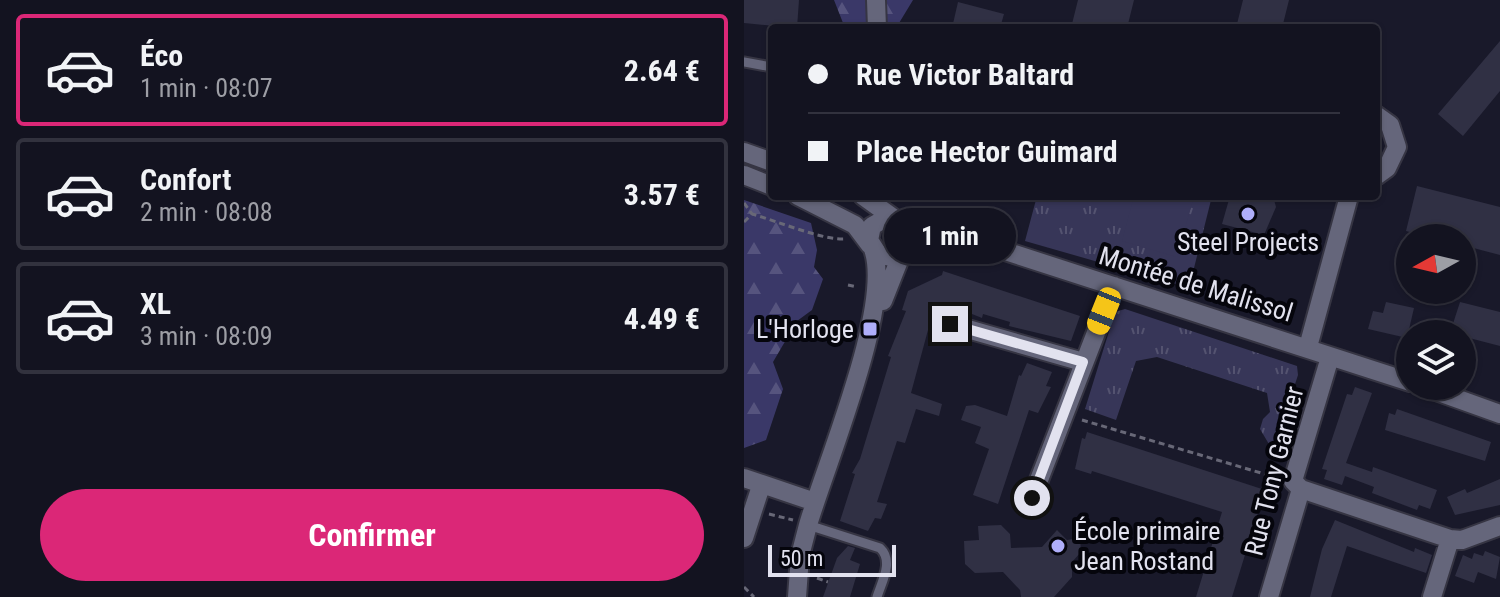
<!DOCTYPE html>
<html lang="fr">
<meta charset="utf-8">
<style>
:root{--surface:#131320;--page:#1c1c29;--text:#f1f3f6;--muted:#9d9ea5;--line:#32323e;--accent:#db2777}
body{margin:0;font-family:"Roboto Condensed",sans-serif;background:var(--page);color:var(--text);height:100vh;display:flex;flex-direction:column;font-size:30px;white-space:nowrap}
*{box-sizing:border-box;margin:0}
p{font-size:26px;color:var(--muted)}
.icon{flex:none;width:44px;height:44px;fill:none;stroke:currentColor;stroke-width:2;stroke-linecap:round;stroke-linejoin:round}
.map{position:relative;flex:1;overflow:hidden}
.details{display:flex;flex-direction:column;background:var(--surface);width:744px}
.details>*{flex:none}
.top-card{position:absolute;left:24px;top:24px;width:612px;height:176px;border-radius:8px;box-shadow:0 2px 6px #0004,0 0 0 2px var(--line);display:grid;align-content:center;height:176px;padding:0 40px;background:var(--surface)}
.needle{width:52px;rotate:262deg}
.buttons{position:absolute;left:652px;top:224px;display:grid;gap:16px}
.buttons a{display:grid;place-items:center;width:80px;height:80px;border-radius:50%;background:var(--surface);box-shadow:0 2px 6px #0004,0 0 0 2px var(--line);font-size:40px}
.scale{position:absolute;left:24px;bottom:20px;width:128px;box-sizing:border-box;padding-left:8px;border:4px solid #e2e2ef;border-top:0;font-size:22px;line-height:28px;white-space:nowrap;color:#e2e2ef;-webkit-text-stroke:6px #05050c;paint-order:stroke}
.end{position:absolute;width:36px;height:36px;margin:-18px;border:10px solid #e2e2ef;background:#111;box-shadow:0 0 0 4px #111}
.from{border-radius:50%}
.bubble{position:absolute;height:56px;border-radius:28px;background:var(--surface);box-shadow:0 2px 6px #0004,0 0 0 2px var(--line);font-size:26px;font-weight:700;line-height:56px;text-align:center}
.car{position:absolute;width:24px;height:48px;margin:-24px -12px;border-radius:10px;box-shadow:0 0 6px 2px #0007;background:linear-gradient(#f5c518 24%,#345 0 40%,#f5c518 0 76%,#345 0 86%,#f5c518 0)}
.top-card b{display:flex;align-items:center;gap:28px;height:76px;font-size:30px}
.top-card b+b{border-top:2px solid var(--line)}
.top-card i{width:20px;height:20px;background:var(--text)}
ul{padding:14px 0 0;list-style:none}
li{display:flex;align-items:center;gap:24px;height:112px;margin:0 16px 12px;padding:0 24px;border:4px solid var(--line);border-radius:8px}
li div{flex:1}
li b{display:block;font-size:30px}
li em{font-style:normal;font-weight:700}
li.on{border-color:var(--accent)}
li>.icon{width:72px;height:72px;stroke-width:1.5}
.cta{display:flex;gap:16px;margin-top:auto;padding:16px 40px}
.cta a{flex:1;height:92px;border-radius:48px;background:var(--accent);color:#fff;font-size:32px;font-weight:700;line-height:92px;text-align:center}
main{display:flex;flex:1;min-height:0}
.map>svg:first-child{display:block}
.grass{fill:url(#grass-tufts)}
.forest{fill:url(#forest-firs)}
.green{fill:#373658}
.building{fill:#303044}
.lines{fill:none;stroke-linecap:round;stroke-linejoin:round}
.service-casing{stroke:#363543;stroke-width:13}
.minor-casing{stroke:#363543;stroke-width:22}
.path{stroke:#686877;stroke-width:3;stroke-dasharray:6 4;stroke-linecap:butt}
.service{stroke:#65667b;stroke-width:9}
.minor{stroke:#65667b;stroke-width:18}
.route{stroke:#e2e2ef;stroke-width:10}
.poi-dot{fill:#afaefa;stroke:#05050c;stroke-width:3}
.labels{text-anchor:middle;stroke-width:8;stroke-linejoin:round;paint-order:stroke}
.poi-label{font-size:26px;fill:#e2e2ef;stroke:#05050c}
.street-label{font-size:26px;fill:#e2e2ef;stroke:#05050c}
</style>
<main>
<section class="details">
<ul>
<li class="on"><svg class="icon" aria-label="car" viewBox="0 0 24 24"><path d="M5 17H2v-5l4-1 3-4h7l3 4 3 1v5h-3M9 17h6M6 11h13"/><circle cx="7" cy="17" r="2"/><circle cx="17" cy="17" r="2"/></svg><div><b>Éco</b><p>1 min · 08:07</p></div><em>2.64 €</em></li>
<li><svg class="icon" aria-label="car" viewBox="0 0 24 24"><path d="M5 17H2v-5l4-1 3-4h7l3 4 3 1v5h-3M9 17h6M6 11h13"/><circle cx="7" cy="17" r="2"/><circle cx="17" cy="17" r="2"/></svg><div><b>Confort</b><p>2 min · 08:08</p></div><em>3.57 €</em></li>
<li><svg class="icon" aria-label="car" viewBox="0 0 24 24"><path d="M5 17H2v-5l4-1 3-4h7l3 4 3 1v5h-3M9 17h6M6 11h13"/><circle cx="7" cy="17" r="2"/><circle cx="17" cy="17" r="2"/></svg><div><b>XL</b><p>3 min · 08:09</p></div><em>4.49 €</em></li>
</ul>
<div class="cta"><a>Confirmer</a></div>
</section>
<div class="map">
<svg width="756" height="597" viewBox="0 0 756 597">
<defs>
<pattern id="grass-tufts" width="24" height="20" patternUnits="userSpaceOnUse" patternTransform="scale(2)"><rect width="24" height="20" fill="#373658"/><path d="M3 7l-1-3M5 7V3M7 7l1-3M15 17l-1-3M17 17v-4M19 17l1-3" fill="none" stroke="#545370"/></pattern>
<pattern id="forest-firs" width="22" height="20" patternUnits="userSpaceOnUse" patternTransform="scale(2)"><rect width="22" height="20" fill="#3a3868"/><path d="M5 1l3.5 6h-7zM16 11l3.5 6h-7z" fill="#56547e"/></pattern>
</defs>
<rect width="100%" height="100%" fill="#19192a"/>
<path class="grass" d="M293,196H468L445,288L281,241Z
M381,309L553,366L554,375L529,451L516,429L519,419L526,412L523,393L413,357L392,361L372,420L341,409L371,312Z"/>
<path class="forest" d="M90,0H169L152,28H101Z
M0,200L67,223L73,250L70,267L79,279L68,310L53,321L29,362L39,389L22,440L0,448Z"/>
<path class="green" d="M390,196H450L433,257L378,241Z"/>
<path class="building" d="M0,0H55L53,28L0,23Z
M334,0H390L383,28H327Z
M499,0H545L538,28H492Z
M214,2L260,14L256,28H208Z
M756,41V91L719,136L694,114Z
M673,186L756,207V255L718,245V238H690L662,231Z
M486,196H529L532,207L520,235L478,224Z
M199,271L336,316L327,341L265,326L266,322L239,314L238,318L198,302L196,306L191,304L167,393L198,404L195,416L172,409L161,443L153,441L133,502L143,504L137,519L131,518L124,531L96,521L111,474L108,473L116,459L147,357L144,356L162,311L158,310L164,291L198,275Z
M642,302L670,308L663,338L624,329L629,311L639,313Z
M716,302L756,312V346L706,333Z
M283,363L308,372L302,386L307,387L294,413L285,410L254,504L229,495L245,449L231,443L237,427L217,420L222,406L231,405L263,416L275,375L277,376Z
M611,387L628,393L602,463L628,472L629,467L693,490L686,509L675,505L673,510L628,493L630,487L601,476L598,485L580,479L583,470L578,469L603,394L608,395Z
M653,409L747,442L741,461L641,430L645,413L651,415Z
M343,432L521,490L488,597H452L478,512L348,471L347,474L331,469L338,438L341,439Z
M756,479V505L711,515L703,497L721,489L723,493Z
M591,520L670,552L671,548L688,555L682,573L603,546L587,597H566L578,549Z
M257,525L266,534L267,548L298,547L313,530L323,540L336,538L337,552L328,562V577L310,597H277L276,590L259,572L231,573L221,564L220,541L235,540L234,526Z
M104,546L111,548L106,560L116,564L106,597H79L93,558Z
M741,551L756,557L752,579L734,572L730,583L711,576L719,555L728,559L730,553L739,556Z"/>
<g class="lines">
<defs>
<path id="service" d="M0,62L28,67
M64,525L136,548C150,561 138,581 133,597"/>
<path id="minor" d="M132,0L133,28
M632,115L646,125L653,147L643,168L632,176
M0,152L28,162
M0,175L28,186
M54,196L111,225L126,245
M119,196L162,227L163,245L147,257L134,254L125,240L128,226L144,217
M158,222L192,225L208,231
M163,245L189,236L221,238L666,382
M139,301L158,253
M206,324L339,362
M564,347L605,196
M678,386L756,414
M0,478L71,502
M557,489L706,539L718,540L756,526
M288,498L370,286
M0,538L17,486
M53,597L56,556L64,525C82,463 149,306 129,249
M525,597L557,489L549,481L586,357
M688,597L706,539"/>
</defs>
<use href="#service" class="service-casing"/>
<use href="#minor" class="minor-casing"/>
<path class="path" d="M0,203L8,214
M0,222L8,214C33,221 78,240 100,239
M104,285L113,287
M338,420L534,478
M25,514L49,520
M73,578L84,582
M0,587L10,597"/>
<use href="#service" class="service"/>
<use href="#minor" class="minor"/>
</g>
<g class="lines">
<path class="route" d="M206,324L339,362L288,498"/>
</g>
<g class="poi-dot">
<circle cx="504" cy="214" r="8"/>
<rect x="118" y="321" width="16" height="16" rx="4"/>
<circle cx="314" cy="546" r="8"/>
</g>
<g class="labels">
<g class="poi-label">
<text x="504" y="251">Steel Projects</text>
<text x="110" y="338" text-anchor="end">L'Horloge</text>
<text x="330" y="540" text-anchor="start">École primaire<tspan x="330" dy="30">Jean Rostand</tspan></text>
</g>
<g class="street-label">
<text transform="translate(452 284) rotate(17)" y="9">Montée de Malissol</text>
<text transform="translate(530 471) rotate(-76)" y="9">Rue Tony Garnier</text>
</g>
</g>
</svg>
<div class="buttons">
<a><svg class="needle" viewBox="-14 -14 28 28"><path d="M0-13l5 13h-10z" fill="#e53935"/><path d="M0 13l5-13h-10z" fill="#9d9ea5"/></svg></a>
<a><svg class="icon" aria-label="layers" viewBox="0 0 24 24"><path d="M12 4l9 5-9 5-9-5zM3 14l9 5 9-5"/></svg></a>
</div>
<div class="scale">50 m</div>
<i class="end from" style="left:288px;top:498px"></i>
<i class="end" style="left:206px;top:324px"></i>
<div class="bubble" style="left:140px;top:208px;width:132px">1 min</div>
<i class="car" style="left:360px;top:311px;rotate:202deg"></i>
<div class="top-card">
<b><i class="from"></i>Rue Victor Baltard</b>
<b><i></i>Place Hector Guimard</b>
</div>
</div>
</main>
